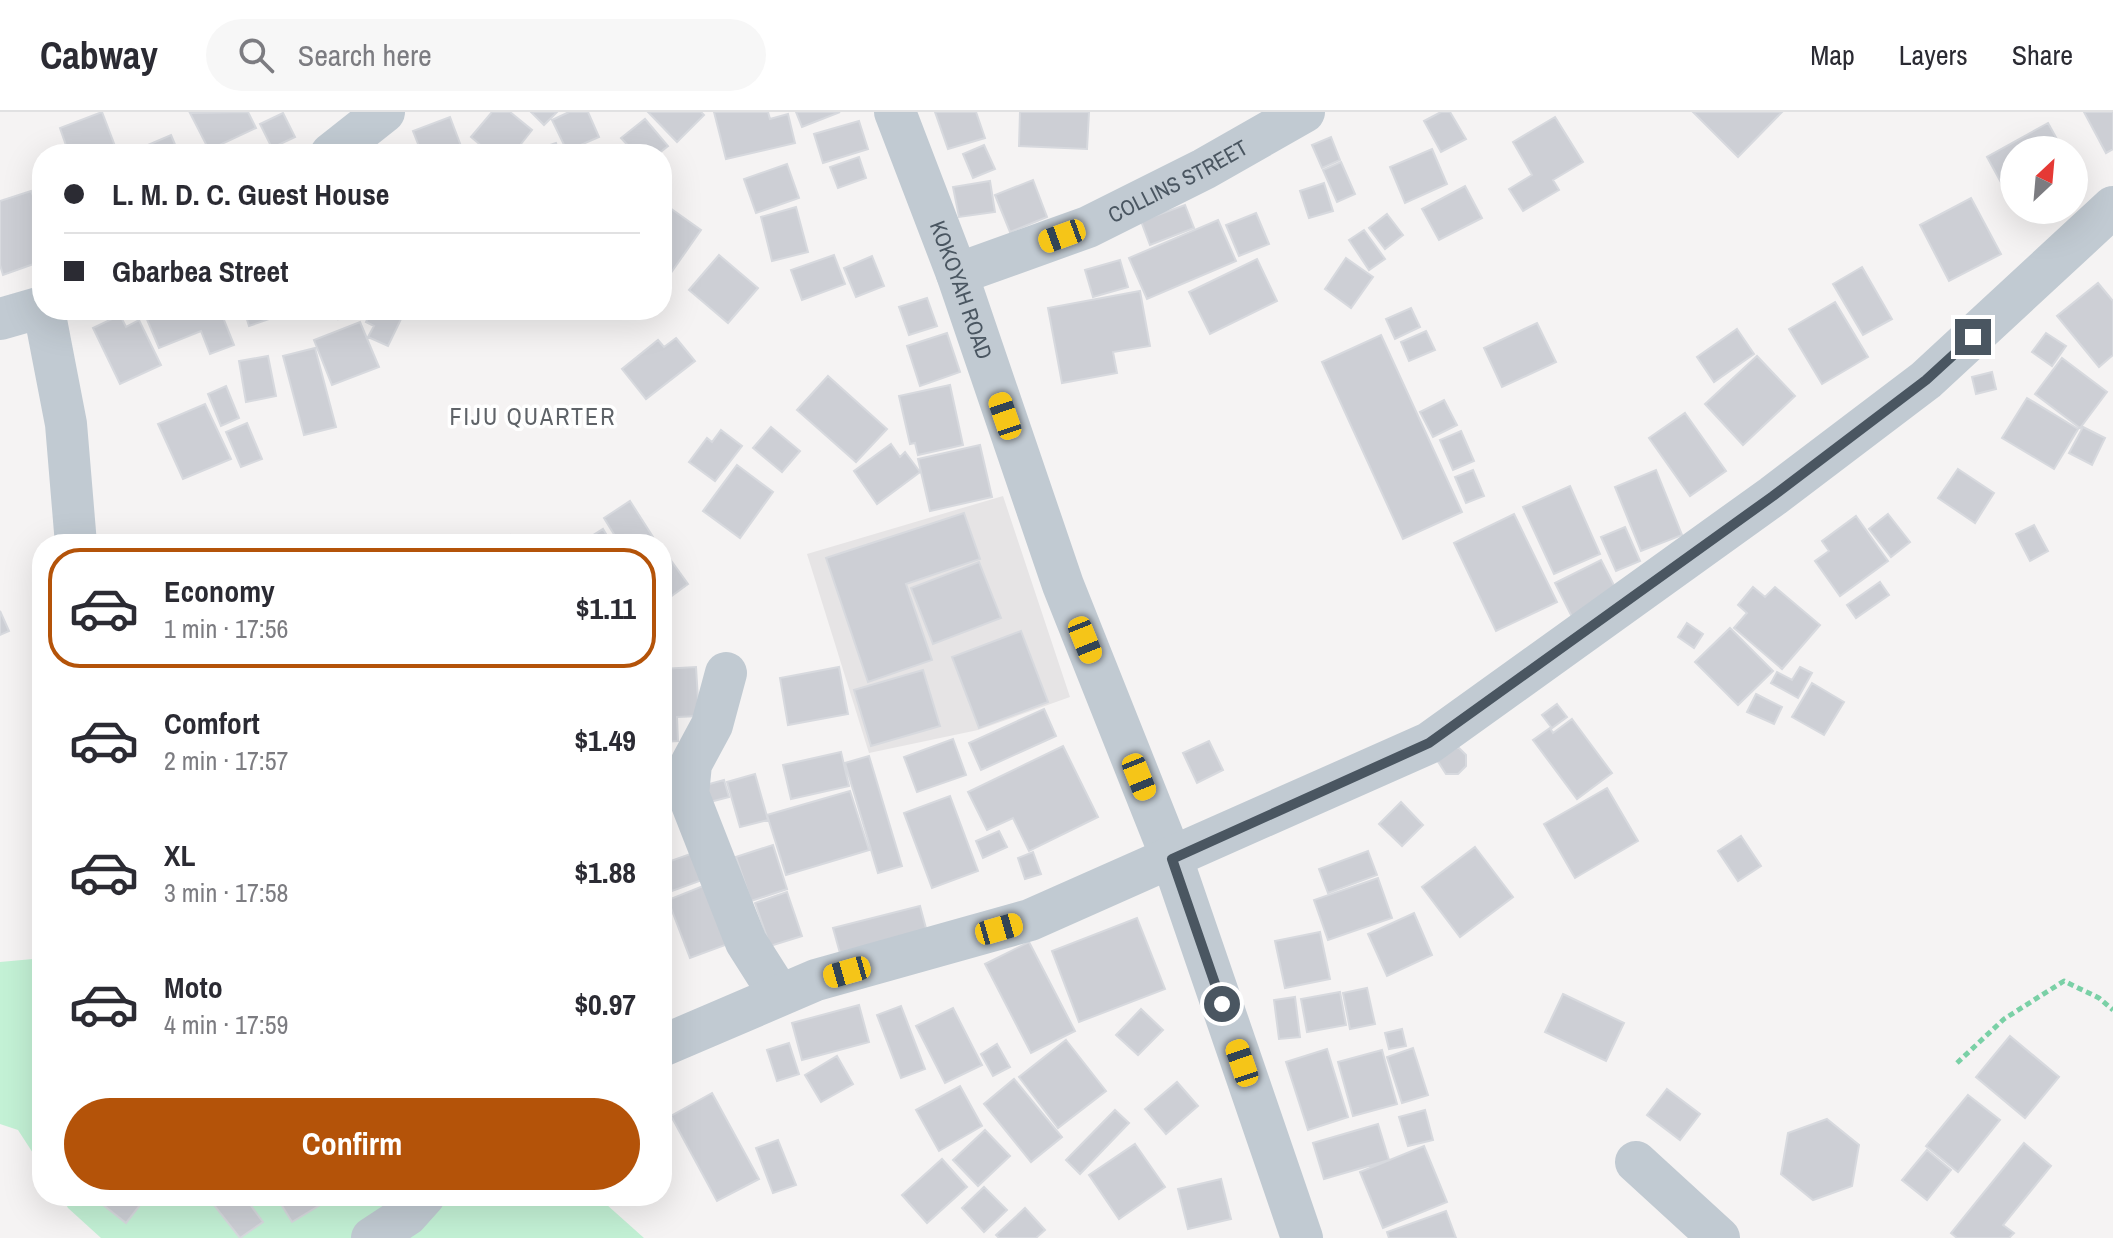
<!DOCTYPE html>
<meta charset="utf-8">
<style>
:root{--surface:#fff;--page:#f7f7f7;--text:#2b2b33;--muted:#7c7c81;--line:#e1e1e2;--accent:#b45309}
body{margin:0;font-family:"Archivo Narrow",sans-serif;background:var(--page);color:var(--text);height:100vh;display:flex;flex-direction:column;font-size:30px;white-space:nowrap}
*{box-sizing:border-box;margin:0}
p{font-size:26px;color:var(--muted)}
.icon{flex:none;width:44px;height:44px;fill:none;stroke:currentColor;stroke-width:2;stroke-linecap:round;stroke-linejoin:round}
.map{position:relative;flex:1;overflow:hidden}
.sheet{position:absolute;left:32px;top:422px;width:640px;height:672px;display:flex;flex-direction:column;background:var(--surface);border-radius:32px;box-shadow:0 8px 32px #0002}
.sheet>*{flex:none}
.banner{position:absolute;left:32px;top:32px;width:640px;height:176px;border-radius:32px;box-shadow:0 8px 32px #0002;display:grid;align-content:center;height:176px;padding:0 32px;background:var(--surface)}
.needle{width:52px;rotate:26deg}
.tools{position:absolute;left:2000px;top:24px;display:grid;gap:16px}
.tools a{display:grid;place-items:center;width:88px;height:88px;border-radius:50%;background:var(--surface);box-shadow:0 8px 32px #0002;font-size:40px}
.end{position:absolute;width:36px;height:36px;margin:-18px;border:10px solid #4a5661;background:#fff;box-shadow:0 0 0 4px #fff}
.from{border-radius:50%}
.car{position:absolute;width:24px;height:48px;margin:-24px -12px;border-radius:10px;box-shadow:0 0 6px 2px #0007;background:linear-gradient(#f5c518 24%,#345 0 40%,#f5c518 0 76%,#345 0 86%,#f5c518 0)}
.banner b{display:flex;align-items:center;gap:28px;height:76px;font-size:30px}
.banner b+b{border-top:2px solid var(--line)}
.banner i{width:20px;height:20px;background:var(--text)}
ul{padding:14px 0 0;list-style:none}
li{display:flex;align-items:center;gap:24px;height:120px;margin:0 16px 12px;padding:0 16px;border:4px solid transparent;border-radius:32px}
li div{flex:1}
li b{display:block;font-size:30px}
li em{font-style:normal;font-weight:700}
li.selected{border-color:var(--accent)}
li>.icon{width:72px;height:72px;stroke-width:1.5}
.button{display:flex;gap:16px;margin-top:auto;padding:16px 32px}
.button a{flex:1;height:92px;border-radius:48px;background:var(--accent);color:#fff;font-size:32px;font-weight:700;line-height:92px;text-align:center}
header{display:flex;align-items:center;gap:48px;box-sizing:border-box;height:112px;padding:0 40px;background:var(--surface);border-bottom:2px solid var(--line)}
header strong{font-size:38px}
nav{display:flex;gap:44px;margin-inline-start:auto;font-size:28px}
.search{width:560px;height:72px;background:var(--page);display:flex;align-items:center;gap:20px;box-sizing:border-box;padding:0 28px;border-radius:44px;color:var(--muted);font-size:30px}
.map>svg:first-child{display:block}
.education{fill:#e6e4e5}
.green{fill:#c3f1d5}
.building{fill:#cdcfd5;stroke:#d7d9de;stroke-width:2}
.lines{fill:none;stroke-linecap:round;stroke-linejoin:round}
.path{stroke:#7ad0a6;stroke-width:5;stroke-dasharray:6 4;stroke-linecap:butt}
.minor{stroke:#c1cad2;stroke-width:42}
.route{stroke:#4a5661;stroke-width:10}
.labels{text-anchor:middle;stroke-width:7;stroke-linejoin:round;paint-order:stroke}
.street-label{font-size:22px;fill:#4a5661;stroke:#fff}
.neighbourhood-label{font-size:24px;letter-spacing:2px;fill:#5f6368;stroke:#fff}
</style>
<header>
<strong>Cabway</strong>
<div class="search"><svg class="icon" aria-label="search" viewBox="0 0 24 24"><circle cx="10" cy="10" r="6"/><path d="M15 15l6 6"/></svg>Search here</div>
<nav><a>Map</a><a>Layers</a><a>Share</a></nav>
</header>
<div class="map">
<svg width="2113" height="1126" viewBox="0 0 2113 1126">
<rect width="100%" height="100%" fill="#f5f3f3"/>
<path class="education" d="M1003,384L1070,585L978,618L869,641L807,442Z"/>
<path class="green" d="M33,847L42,855V1055L18,1018L0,1012V850Z
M61,1084H597L644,1126H101L68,1096Z"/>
<path class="building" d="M102,0L118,42H69L60,16Z
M248,0L256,16L209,38L190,1Z
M492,0H510L532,18L513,42H491L471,25Z
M531,0H557L544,13Z
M569,0H588L599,25L567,39L552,8Z
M648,0H701L704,3L677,30Z
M714,0H768L770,7L788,2L795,31L726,47Z
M796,0H840L802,15Z
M935,0H976L985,26L948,37Z
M1020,0H1089L1087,37L1019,34Z
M1441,0H1450L1466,27L1441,40L1424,9Z
M1693,0H1782L1738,45Z
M2084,0H2113V37L2106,41Z
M283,1L295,25L272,36L260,12Z
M450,5L464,42H422L413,19Z
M1555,5L1583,50L1553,68L1559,78L1523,99L1509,77L1532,63L1513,30Z
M645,7L668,34L658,42H636L621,26Z
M859,9L868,37L823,51L814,22Z
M2048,11L2063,38H2014V83L2009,85L1987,45Z
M171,23L179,42H136L134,39Z
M1331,25L1340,48L1322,56L1312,33Z
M556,31L560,42L526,41Z
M984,33L995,57L973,66L963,42Z
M233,34L236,42H215Z
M1432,37L1447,72L1405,91L1390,55Z
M859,45L866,66L838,76L830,55Z
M1341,50L1355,82L1337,90L1323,58Z
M787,52L799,86L756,101L744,67Z
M1033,68L1047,105L1010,120L995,83Z
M990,69L995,100L959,105L953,75Z
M1324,71L1333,99L1309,106L1300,79Z
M1465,74L1482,106L1439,128L1422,97Z
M31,79L42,104V149L3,163L0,153V89Z
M1971,86L2001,142L1949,169L1920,113Z
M663,91L701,118L668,165L662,160Z
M1185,93L1194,116L1150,133L1141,109Z
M796,95L808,140L772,149L761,105Z
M1256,101L1269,132L1239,144L1226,113Z
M1387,102L1403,123L1385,137L1369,116Z
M1218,108L1236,149L1147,187L1129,146Z
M1364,118L1385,147L1369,158L1349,128Z
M719,143L758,176L728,211L689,178Z
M834,143L845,172L802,188L791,158Z
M872,144L884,174L856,185L844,156Z
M1346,146L1373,165L1351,196L1325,177Z
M1257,147L1277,189L1210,222L1189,180Z
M1120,148L1128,175L1093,185L1085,158Z
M1862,155L1892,207L1863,223L1833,172Z
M2098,171L2113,189V243L2099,255L2057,204Z
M1140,179L1150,234L1113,240L1117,261L1062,271L1048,196Z
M927,186L937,214L909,223L899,195Z
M1835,190L1868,245L1822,272L1789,217Z
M1411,196L1420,215L1395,227L1386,207Z
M143,198H220L234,233L210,242L201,219L159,236Z
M244,198H276L278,204L249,214Z
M331,198H349L338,207Z
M372,198H388L402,205L388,234L368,225L374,214L366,210Z
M120,203L126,215L139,208L161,253L120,272L93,216Z
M360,210L379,255L332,273L314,228Z
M1537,211L1556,250L1502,275L1484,236Z
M1737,217L1754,242L1714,270L1697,245Z
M1426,219L1435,238L1409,249L1401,230Z
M947,221L960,260L920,274L907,234Z
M2046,221L2066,234L2052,254L2032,240Z
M1381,223L1462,400L1403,427L1322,250Z
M676,226L695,249L646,287L622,257L658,228L664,235Z
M315,236L336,315L304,323L283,244Z
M268,244L276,284L246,290L239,249Z
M1757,244L1795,284L1743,333L1705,292Z
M2062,246L2107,280L2080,316L2035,282Z
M1992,260L1996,277L1976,282L1972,265Z
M828,264L887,317L856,350L797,298Z
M950,273L963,333L918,343L915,331L910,332L899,284Z
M226,274L239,306L221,314L208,282Z
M2027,286L2078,317L2054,357L2002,326Z
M1444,288L1457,313L1433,325L1420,300Z
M205,292L231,347L183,367L158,312Z
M1685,301L1726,359L1690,384L1649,326Z
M247,311L262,347L241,355L226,320Z
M771,315L800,339L782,360L753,336Z
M2083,315L2105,326L2092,353L2069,341Z
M721,318L742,334L715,369L689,350L707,326L712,330Z
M1461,319L1474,349L1453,358L1440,328Z
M891,332L900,345L905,340L920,360L877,392L854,359Z
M980,333L992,385L930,399L918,347Z
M737,353L773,380L740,426L703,399Z
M1958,357L1994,381L1975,411L1938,386Z
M1473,358L1484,384L1466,391L1455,365Z
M1656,358L1682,423L1641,439L1615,375Z
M1570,374L1600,442L1554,462L1523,395Z
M630,389L653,425L643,432H620L604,406Z
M964,401L980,447L906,472L932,548L868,570L826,446Z
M1514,402L1557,490L1496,519L1454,431Z
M1888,402L1910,430L1891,445L1869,417Z
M1856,404L1888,449L1840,484L1815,449L1829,439L1822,429Z
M2034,413L2048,439L2030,449L2016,422Z
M1625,415L1640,449L1616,459L1601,425Z
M603,417L612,432H579Z
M510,423L515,432H496L495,431Z
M662,436L688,472L662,491Z
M1601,448L1618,481L1572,505L1555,471Z
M979,450L1001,506L933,532L911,476Z
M1880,470L1889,483L1856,506L1847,493Z
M1753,475L1765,485L1775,475L1820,513L1782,557L1734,516L1747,501L1738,493Z
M0,499L9,519L0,523Z
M1687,511L1703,522L1694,536L1678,525Z
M1730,516L1773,559L1738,593L1695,550Z
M1021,519L1048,590L979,616L952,545Z
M696,555L699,604L677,605L678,629L662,630V557Z
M839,555L848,602L788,613L780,566Z
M1800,555L1812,561L1798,586L1771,571L1777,560L1792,568Z
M923,558L940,614L871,634L854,578Z
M1812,571L1844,590L1824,623L1792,605Z
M1756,582L1782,595L1774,612L1747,600Z
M1557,592L1567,605L1552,616L1542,603Z
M1044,597L1056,624L981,658L969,631Z
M1572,607L1612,661L1577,687L1533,628L1550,616L1553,621Z
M953,627L966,663L917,680L904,645Z
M1209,629L1223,658L1197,671L1183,641Z
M1063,634L1098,705L1029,739L1013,706L987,718L968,680Z
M1458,635L1466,643V654L1458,662H1446L1437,648Z
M841,640L849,674L791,687L783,653Z
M869,644L902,754L878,761L845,651Z
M755,662L768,708L740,715L727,670Z
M724,668L729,685L706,691L702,674Z
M1607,676L1638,729L1575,766L1544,712Z
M850,679L869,738L786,763L767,703Z
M950,684L978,759L932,776L904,701Z
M1401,690L1423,713L1402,734L1379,712Z
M999,719L1007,735L983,746L976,729Z
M1741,724L1761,754L1738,769L1718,739Z
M773,733L787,777L751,789L736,745Z
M1475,735L1513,785L1460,825L1422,775Z
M1368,739L1377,763L1328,781L1319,757Z
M696,740L705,767L672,779L662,752Z
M1033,740L1041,762L1025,767L1018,746Z
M1378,766L1392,806L1328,828L1314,788Z
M713,770L736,829L690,846L668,788Z
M787,780L802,824L770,834L755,791Z
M920,794L927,820L840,841L833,816Z
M1414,801L1432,843L1387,864L1368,822Z
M1137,806L1165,877L1079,910L1052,839Z
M1320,820L1330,867L1285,876L1275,829Z
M1029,830L1075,919L1031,941L985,852Z
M1367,876L1375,912L1350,917L1343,881Z
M1340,880L1346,913L1307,920L1301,887Z
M1563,882L1624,911L1606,949L1545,920Z
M1295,885L1300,925L1279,927L1274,888Z
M859,893L869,930L802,948L792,911Z
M901,894L925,957L901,966L877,903Z
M953,896L982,953L945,971L916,914Z
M1141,897L1163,918L1138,943L1116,923Z
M1402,917L1406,934L1389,937L1385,921Z
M2010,924L2059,965L2025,1006L1976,965Z
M1066,928L1106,979L1058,1016L1019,965Z
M789,931L799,962L777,969L767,938Z
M997,932L1010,955L993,964L981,942Z
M1413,936L1428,983L1402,991L1387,945Z
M1327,937L1348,1005L1308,1018L1286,950Z
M1382,938L1397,992L1353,1004L1338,950Z
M837,944L853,972L821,990L805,963Z
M1014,967L1062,1025L1031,1050L984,992Z
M1177,970L1198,994L1166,1022L1145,997Z
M960,974L982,1014L939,1039L916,998Z
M1667,977L1700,1002L1680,1028L1647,1003Z
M712,981L759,1067L717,1089L671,1004Z
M1968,983L2000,1008L1958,1060L1926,1034Z
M1115,998L1129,1011L1080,1062L1066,1048Z
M1425,998L1433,1028L1408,1034L1399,1005Z
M1827,1007L1859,1033L1852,1074L1813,1088L1781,1062L1788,1021Z
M1378,1012L1389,1048L1324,1067L1313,1031Z
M985,1018L1010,1044L978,1074L953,1048Z
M778,1028L796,1073L773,1081L756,1036Z
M2024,1031L2051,1054L2003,1113L2014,1121L2009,1126H1957L1951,1121Z
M1135,1032L1165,1075L1119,1107L1089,1063Z
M1424,1034L1447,1090L1383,1116L1360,1060Z
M1927,1038L1951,1058L1927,1088L1902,1068Z
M942,1047L967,1075L927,1111L902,1083Z
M1221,1067L1231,1107L1188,1117L1178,1077Z
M984,1075L1007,1098L984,1120L962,1096Z
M100,1084H147L126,1111L97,1088Z
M207,1084H251L246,1087L263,1110L240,1126Z
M276,1084H335L292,1110Z
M1025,1096L1045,1118L1036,1126H999L996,1123Z
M1446,1099L1456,1126H1389L1387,1120Z"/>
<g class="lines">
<path class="path" d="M1957,951L2004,907L2064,869L2099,886L2113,898"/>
<g class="minor">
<path id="s1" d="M895,0L957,162L1063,473L1172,747L1302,1126"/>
<path d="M331,42L384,0"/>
<path id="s2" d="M957,162L1088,115L1204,57L1304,0"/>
<path d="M44,198L66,312L76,432"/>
<path d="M0,207L42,195"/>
<path d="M726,561L712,613L691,652L688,682L746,830L779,882"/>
<path d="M662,934L816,868L1030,808L1429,631L1773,384L1926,268L2113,95"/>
<path d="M1636,1050L1719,1126"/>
<path d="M372,1126L407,1103L424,1084"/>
</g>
</g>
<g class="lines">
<path class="route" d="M1222,892L1172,747L1429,631L1773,384L1926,268L1973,225"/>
</g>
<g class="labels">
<g class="street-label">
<text dy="8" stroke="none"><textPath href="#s2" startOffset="240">COLLINS STREET</textPath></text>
<text dy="8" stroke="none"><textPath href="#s1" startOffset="190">KOKOYAH ROAD</textPath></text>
</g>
<g class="neighbourhood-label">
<text x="533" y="313">FIJU QUARTER</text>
</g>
</g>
</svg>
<div class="tools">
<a><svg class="needle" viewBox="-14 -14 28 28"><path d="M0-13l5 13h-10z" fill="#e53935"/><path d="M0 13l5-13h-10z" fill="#7c7c81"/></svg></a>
</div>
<i class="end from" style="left:1222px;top:892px"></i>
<i class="end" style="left:1973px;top:225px"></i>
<i class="car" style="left:1062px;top:124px;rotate:250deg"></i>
<i class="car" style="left:1005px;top:304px;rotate:341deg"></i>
<i class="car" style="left:1085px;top:528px;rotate:158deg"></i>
<i class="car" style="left:1139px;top:665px;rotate:158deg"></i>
<i class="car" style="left:999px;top:817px;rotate:74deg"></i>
<i class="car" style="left:847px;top:860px;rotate:254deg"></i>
<i class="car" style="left:1242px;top:951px;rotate:341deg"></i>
<div class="banner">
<b><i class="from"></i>L. M. D. C. Guest House</b>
<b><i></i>Gbarbea Street</b>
</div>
<section class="sheet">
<ul>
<li class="selected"><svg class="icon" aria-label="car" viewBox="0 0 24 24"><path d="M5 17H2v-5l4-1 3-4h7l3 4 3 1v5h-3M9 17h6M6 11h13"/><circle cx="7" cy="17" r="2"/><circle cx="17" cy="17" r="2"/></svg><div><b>Economy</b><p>1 min · 17:56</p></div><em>$1.11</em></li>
<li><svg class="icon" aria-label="car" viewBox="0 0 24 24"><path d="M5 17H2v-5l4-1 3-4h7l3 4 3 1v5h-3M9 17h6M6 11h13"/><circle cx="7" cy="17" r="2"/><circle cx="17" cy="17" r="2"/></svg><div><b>Comfort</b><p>2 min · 17:57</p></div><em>$1.49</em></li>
<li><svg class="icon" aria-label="car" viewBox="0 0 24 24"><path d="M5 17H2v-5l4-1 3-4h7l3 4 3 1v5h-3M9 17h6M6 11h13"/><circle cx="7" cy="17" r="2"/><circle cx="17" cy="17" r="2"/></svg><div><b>XL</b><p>3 min · 17:58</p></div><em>$1.88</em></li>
<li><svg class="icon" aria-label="car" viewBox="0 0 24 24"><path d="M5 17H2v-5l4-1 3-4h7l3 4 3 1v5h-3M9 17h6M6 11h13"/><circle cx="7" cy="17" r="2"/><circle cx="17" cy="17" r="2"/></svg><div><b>Moto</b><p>4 min · 17:59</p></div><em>$0.97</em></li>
</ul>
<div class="button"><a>Confirm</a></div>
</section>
</div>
